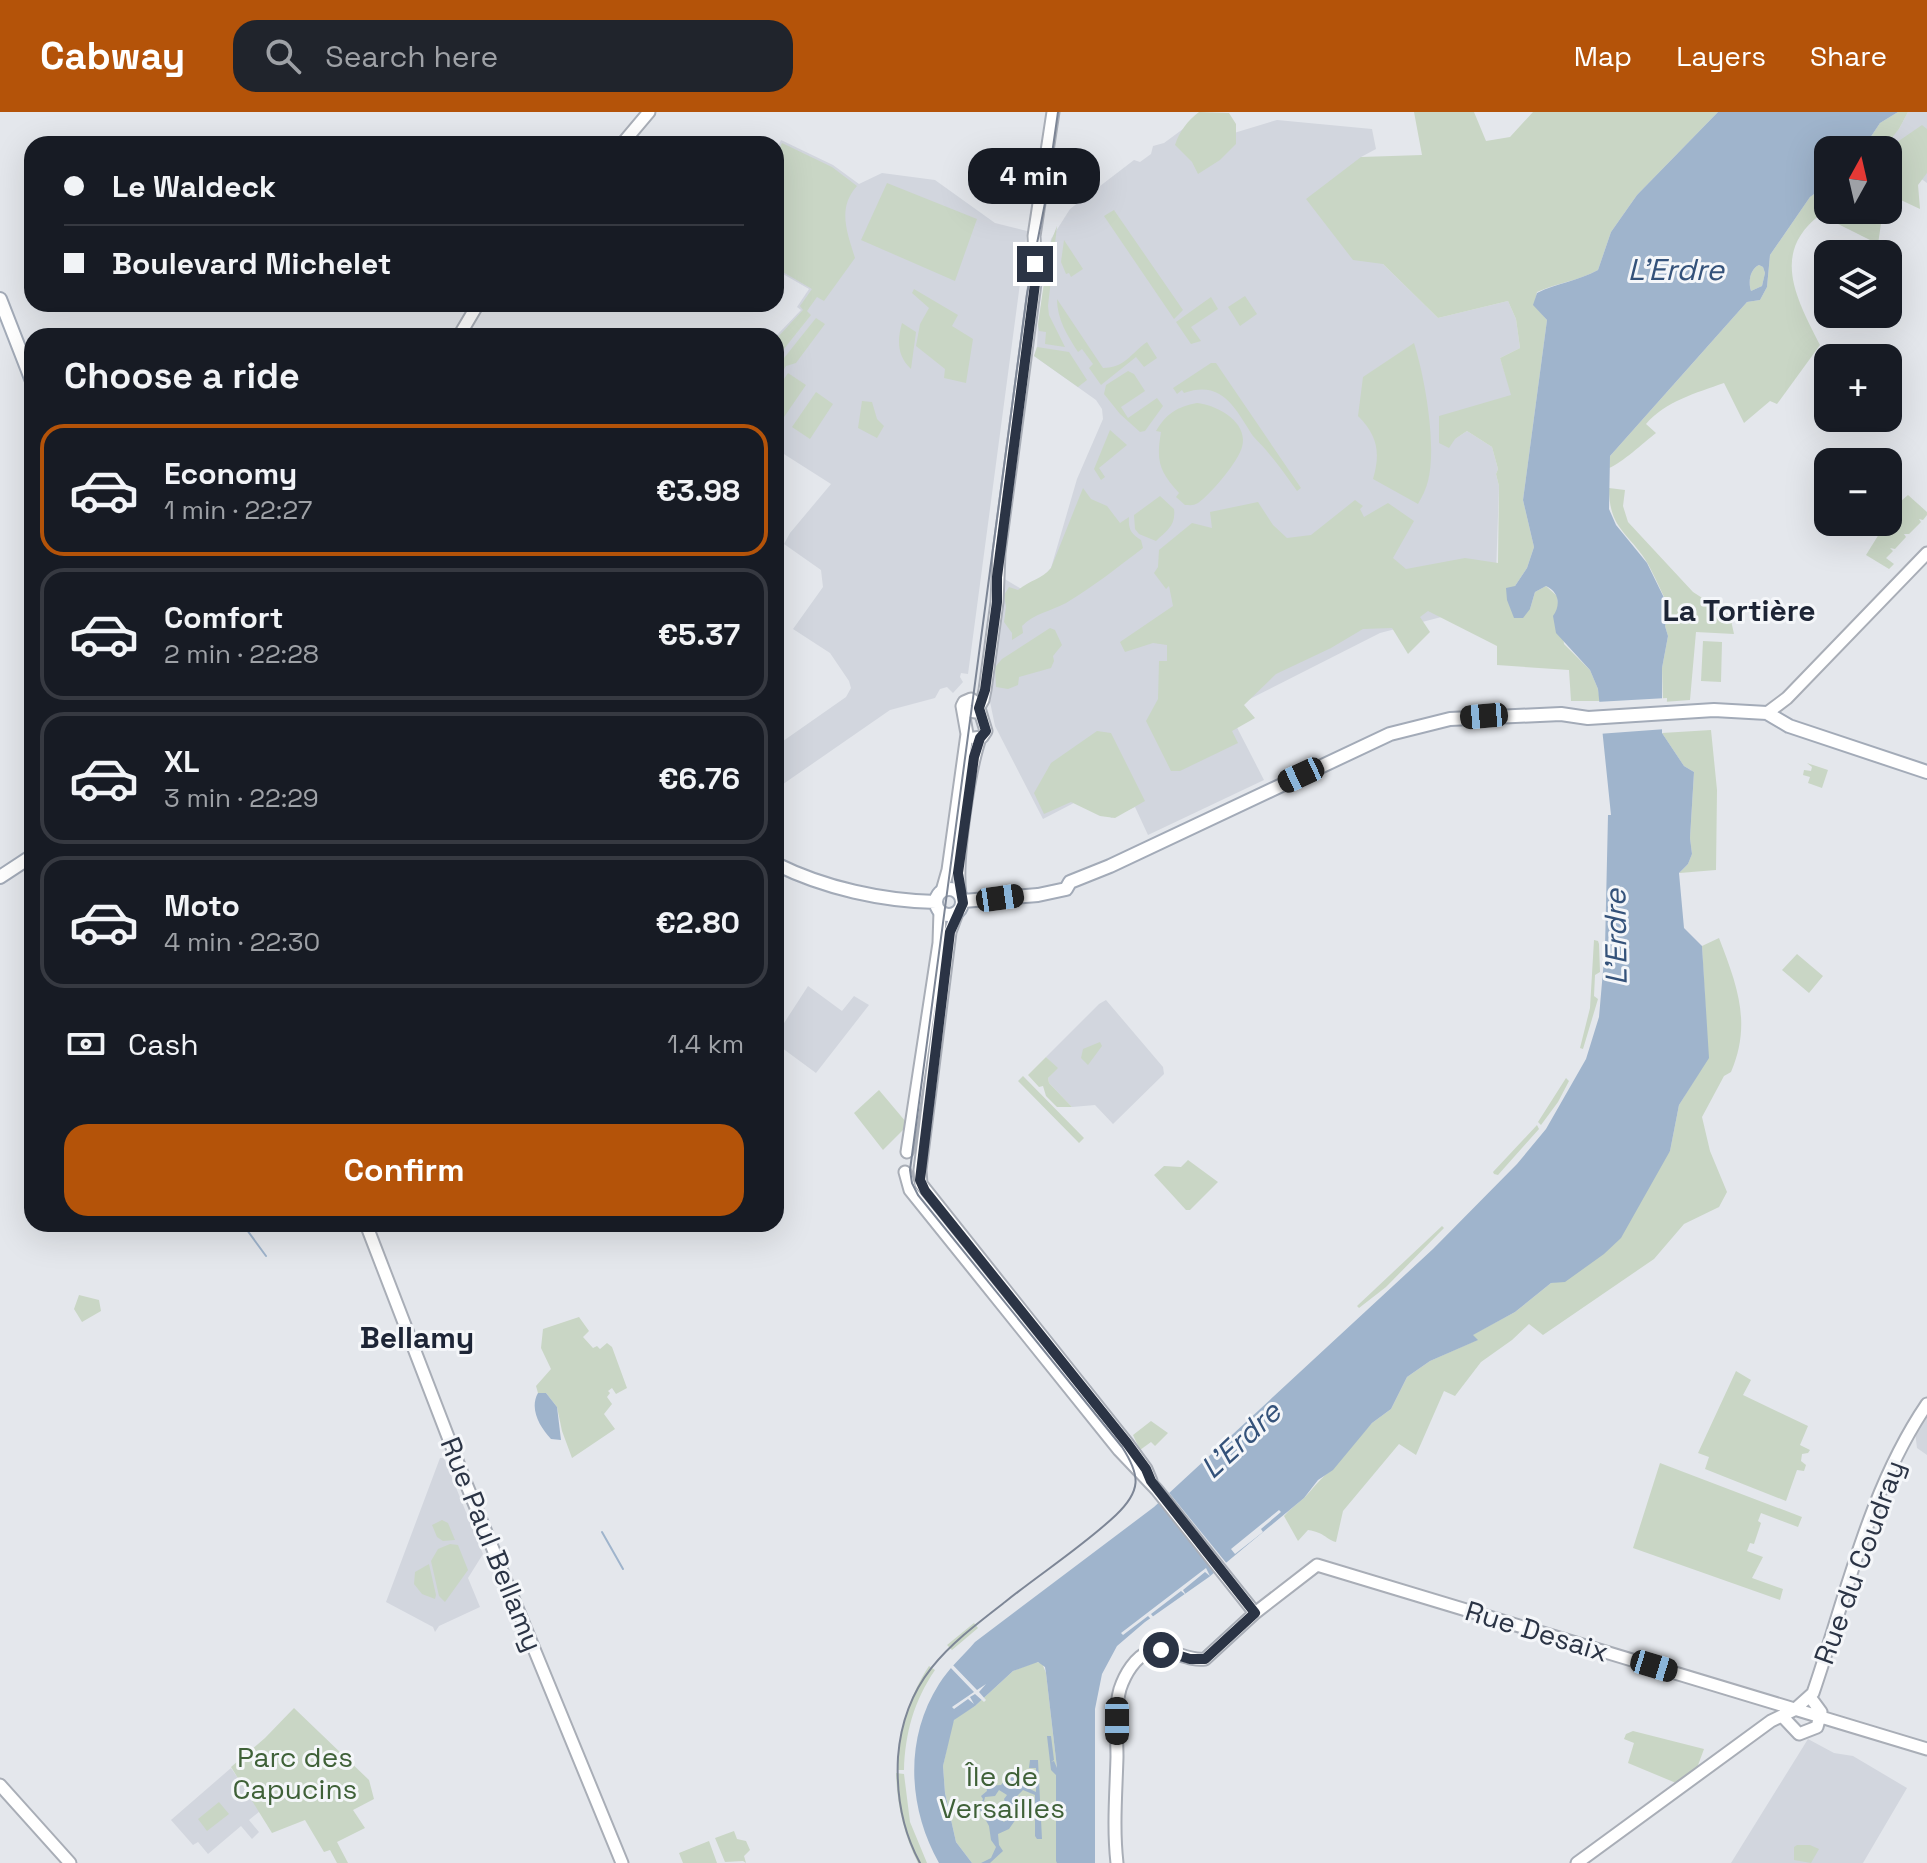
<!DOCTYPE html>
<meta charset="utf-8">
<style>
:root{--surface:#171b24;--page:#20242c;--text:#f1f3f6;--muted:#9ea1a6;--line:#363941;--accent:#b45309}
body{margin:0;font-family:"Space Grotesk",sans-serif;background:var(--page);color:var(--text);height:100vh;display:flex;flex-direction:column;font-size:30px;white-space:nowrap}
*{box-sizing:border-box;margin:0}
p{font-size:26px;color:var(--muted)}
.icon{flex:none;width:44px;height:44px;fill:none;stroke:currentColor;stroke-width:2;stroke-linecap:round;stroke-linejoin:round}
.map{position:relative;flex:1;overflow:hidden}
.drawer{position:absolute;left:24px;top:216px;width:760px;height:904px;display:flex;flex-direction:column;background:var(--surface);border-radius:24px;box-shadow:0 8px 32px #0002}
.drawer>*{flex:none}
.top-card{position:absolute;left:24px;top:24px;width:760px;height:176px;border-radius:24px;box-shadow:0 8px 32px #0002;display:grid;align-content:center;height:176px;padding:0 40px;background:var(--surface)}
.needle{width:52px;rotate:8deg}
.fabs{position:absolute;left:1814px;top:24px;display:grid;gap:16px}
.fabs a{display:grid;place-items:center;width:88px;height:88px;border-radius:16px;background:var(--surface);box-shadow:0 8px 32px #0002;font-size:40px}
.end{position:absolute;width:36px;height:36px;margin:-18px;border:10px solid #2b3445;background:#fff;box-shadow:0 0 0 4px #fff}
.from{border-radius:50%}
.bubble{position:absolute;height:56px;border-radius:24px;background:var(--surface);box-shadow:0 8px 32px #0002;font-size:26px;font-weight:700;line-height:56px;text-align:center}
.car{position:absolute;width:24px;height:48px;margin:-24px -12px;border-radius:10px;box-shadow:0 0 6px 2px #0007;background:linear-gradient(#222 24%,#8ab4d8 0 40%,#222 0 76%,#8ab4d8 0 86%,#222 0)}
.top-card b{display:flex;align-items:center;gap:28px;height:76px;font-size:30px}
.top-card b+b{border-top:2px solid var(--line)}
.top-card i{width:20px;height:20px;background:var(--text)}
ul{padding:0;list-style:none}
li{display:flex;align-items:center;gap:24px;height:132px;margin:0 16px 12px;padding:0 24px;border:4px solid var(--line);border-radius:24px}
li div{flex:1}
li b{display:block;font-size:30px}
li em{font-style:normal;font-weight:700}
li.active{border-color:var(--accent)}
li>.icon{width:72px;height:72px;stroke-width:1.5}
h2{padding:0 40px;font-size:36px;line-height:96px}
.pay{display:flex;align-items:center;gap:20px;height:88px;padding:0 40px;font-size:30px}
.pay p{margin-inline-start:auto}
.button{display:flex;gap:16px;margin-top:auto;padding:16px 40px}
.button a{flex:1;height:92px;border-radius:24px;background:var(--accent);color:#fff;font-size:32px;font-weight:700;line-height:92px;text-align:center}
header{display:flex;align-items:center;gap:48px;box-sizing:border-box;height:112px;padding:0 40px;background:var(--accent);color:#fff}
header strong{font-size:38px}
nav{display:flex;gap:44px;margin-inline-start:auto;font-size:28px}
.search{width:560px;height:72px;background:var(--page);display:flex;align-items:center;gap:20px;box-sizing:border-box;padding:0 28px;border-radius:24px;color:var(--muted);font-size:30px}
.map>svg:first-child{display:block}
.built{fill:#d2d6de}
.green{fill:#c9d6c5}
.water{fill:#9fb4cc;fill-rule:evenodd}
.pier{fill:#e4e7ec}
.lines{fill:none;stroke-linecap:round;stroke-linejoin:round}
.stream{stroke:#9fb4cc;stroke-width:2}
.secondary-casing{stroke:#a9aeb7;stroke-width:15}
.primary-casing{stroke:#a3abb8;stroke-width:16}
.secondary{stroke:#fff;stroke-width:11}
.primary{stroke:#fff;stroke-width:12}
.tram{stroke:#7d8696;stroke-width:2}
.route{stroke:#2b3445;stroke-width:10}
.labels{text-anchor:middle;stroke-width:6;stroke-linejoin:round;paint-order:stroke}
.street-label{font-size:28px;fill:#2b3445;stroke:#f4f6f9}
.park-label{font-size:28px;fill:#3f6138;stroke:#f4f6f9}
.water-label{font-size:30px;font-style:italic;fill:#34527a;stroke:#f4f6f9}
.neighbourhood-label{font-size:30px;font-weight:bold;fill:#1d2536;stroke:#f4f6f9}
</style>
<header>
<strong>Cabway</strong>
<div class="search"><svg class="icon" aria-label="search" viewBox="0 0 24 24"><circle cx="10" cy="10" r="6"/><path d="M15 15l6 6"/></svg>Search here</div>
<nav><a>Map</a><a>Layers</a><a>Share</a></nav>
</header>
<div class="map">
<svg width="1927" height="1751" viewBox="0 0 1927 1751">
<rect width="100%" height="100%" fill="#e4e7ec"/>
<path class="built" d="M1908,0H1927V71L1888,43V38H1880L1899,17Z
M1277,8L1372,17L1376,37L1361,45L1383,152L1438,206L1508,189L1516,207L1520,236L1500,246L1512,283L1455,327L1467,319L1492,335L1498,357L1496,362L1499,374L1495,491L1380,521L1228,598L1264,668L1148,723L1135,695L1111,706L1097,679L1043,707L995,614L988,580L1003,466L1030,482L1051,456L1077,367L1103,307L1102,297L1096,288L1034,244L1037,235L1038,213L1051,127L1070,97L1134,48L1140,50L1151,42L1153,34L1164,31L1183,17L1234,21Z
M781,28L833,53L859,72L882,61L935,68L995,111L1027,119L968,562L961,561L960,565L963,570L953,581L947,575L940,577L935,586L890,598L776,677V634L846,585L851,576L849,569L830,541L793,517L823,475L821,458L784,432L790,421L831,372L776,337V224L801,198L797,195L809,177L776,158V39Z
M808,874L842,899L854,884L869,893L816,961L778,933L777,922Z
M1106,888L1163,955L1164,962L1113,1012L1095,993L1072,995L1049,971L1048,966L1057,956L1046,945L1099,892Z
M1927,1302V1343L1917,1336L1915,1320Z
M440,1346H444L483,1442L468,1466L480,1495L439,1514L435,1520L433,1515L386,1490Z
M1808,1627L1834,1641L1853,1644L1907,1676L1863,1751H1731Z
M231,1656L260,1699L249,1708L259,1720L252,1727L241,1714L208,1742L198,1730L193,1733L171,1708Z"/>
<path class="green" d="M1199,0L1229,1L1236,12V32L1220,48L1198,62L1192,50L1175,33C1179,20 1188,8 1199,0Z
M1414,0H1474L1486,29L1510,25L1533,0H1718L1637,83L1611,120L1598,158C1578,169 1557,171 1537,180L1534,193L1547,208L1523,388L1534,435L1527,456L1515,474L1530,497L1535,480L1546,474L1557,484L1564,532L1590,558L1598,577L1600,589H1571L1569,558L1497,553V534L1428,499L1420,505L1430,520L1408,542L1392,516L1363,517L1331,536L1276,562L1244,593L1255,606L1232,619L1238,631L1180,659H1171L1146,609L1158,587L1159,549H1167V533L1153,531L1125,540L1120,530L1173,494L1169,474L1166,477L1154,461L1158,455L1159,438L1192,411L1212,416L1210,400L1258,390L1273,413L1287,426L1311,423L1355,388L1363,394L1360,397L1364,405L1388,391L1414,409L1393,446L1406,457L1465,446L1498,451L1499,374L1496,362L1498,357L1492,335L1467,319L1455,327L1449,336L1439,331V304L1511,283L1500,246L1520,236L1516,207L1508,189L1438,206L1383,152L1353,148L1306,87L1361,45L1422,43Z
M1898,0H1908L1899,17L1886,33L1890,35L1922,13L1927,17V61L1918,73L1920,97L1888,82V38H1862L1880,11Z
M782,31L832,55L857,74C837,96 847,120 855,146L824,189L817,185L807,199L811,203L776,247V227L803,198L800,194L812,177L776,156V43Z
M887,71L977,107L955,169L861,128Z
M1828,72V98H1883L1878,132L1820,103C1770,141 1797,187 1820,233L1777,292L1770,289L1744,311L1724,271C1696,281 1666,289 1646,312L1656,321C1643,331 1622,351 1609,356L1610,344L1747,190L1760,188L1767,175L1770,143L1810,85Z
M1114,98L1183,198L1174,207L1104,104Z
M1057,114L1048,194L1049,203L1065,235L1045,232L1046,220L1039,219L1038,213L1049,135Z
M1064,128L1083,157L1071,165L1069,161L1066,162L1061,150Z
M1759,153L1763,155L1765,161L1762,174L1751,179C1748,170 1750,157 1759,153Z
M914,177L958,203L952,214L973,227L966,271L944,266L945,257L916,234L920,212L929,196L912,181Z
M1245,184L1257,202L1240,214L1228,195Z
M1211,185L1218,197L1191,215L1201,229L1191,232L1176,210Z
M1057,187L1103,256C1125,256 1131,241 1147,230L1157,246L1144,255L1136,245L1101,273L1089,256L1093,252L1082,237L1078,240C1067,223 1057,207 1057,187Z
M816,206L825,212L796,251L786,254L776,270V256Z
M902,211L916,220L911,257C897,244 897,228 902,211Z
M1414,231C1425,266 1437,334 1428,369C1426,377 1422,385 1418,392L1373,367C1381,340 1377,323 1358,304L1363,265Z
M1037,235L1069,240L1087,268L1078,275L1034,244Z
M1211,251H1216L1301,376L1297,379C1287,365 1277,351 1266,338C1262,333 1257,329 1253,324C1236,298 1223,267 1184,281L1182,278L1177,282L1173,276Z
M1128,259L1134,262L1145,279L1121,295L1128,306L1157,286L1163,294L1145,319L1140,320L1120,302L1104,282L1106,273Z
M788,261L806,273L782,308L776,304V279Z
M816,280L833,292L810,327L792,315Z
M862,289L872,290L877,307L884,314L877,326L858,316Z
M1197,291C1217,293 1249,310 1242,335C1238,350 1211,382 1198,391C1193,394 1190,393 1185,393L1176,385L1179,381C1159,359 1156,349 1161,320L1156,319C1167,301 1177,295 1197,291Z
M1110,318L1127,333L1099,356L1105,365L1101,368L1094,357Z
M1083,376L1091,387L1107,394L1120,411L1129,405C1128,417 1131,422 1141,428L1143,436C1118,455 1093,475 1066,491C1051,499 1033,502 1022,514L1023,521L1012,528V521L1004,510L1006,495L1004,483L1009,475L1018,478C1030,468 1042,467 1051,456Z
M1609,376L1625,378L1623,394L1628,410L1693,480L1730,504L1734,522L1696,520L1690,588L1663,590L1662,556L1668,524L1665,514L1670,498C1663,483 1656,467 1648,452C1629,420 1609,418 1609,376Z
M1908,383L1927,400V403L1923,408L1919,407L1921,410L1909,422H1904L1906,425L1895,437L1890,436L1893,439L1886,446L1894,452L1889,457L1866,443L1884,414L1881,410H1888V391L1893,396Z
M1160,384L1174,397C1176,414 1167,418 1156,429L1139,422L1135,417L1134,403Z
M1050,516L1055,518L1062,533L1053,544L1054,549L1051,556L1019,565L1018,573L1008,577L996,575L995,555L1002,547Z
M1703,529L1722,530L1721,570L1701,569Z
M1711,618L1717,678L1716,758L1679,761L1688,752L1692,742L1690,726L1694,660L1684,654L1662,621Z
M1097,619L1111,621L1145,689L1115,706L1100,704L1071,690L1044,702L1034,681L1051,651Z
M1807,651L1828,658L1822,676L1808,671L1810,665L1803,663L1804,658L1811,659L1812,655Z
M1719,826C1737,873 1752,911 1731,960L1724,964L1702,1005L1710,1039L1727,1080L1719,1095L1684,1112L1654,1147L1543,1223L1529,1212L1512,1228L1481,1250L1455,1284L1444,1279L1416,1343L1399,1332L1343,1399L1336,1430C1325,1427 1326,1421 1308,1418L1298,1429L1284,1404C1290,1397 1297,1392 1304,1386C1314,1376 1320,1366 1332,1358L1331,1356L1372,1311L1391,1297L1407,1265L1430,1249L1477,1228L1472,1223L1515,1200L1551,1171L1565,1168L1670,1039L1679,993L1708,946L1702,834Z
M1594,828L1598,829L1599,832L1600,860L1595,863L1594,884L1598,887L1583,937L1580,936L1590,896Z
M1797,842L1823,864L1809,881L1782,858Z
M1100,930L1102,934L1088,953L1081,946L1083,937Z
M1046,945L1058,956L1048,966L1049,971L1072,995H1057L1046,984L1043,974L1039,975L1028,963Z
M1023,964L1084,1026L1079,1031L1018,969Z
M1566,966L1569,969L1558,990L1541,1013L1538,1010Z
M879,978L906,1010L905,1016L883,1038L854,1001Z
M1537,1013L1539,1017L1498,1063L1494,1062L1493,1060Z
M1188,1048L1218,1070L1190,1098H1186L1154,1063L1164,1054L1181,1055Z
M1442,1114L1444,1116L1386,1175L1359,1196L1357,1194Z
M79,1183L99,1188L101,1199L82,1210L74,1197Z
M579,1205L589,1219L583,1225L593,1236L597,1234L600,1237L607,1231L612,1235L627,1276L616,1282L612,1276L608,1279L610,1281L607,1285L612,1292L604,1302L615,1317L572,1346L562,1319L557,1295L546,1281H538L536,1274L551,1257L541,1236L543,1217Z
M1736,1259L1751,1268L1743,1283L1808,1314L1800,1333L1810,1338L1808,1341L1802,1342L1801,1349L1806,1353L1804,1359L1797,1358L1786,1389L1705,1357L1709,1345L1698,1341Z
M1151,1309L1168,1321L1155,1334L1151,1330L1140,1338L1133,1323Z
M1660,1351L1802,1405L1798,1415L1761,1401L1758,1409L1761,1411L1754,1432L1750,1431L1747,1439L1763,1445L1752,1466L1783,1477L1780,1488L1633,1436Z
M442,1408L448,1411L455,1428L443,1429L437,1425L432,1413Z
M450,1432L458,1433L468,1458L445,1490L439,1484L431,1449L438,1437Z
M429,1452L436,1483L435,1487L422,1482L414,1472L415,1460Z
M974,1511L978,1516L952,1538L947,1533Z
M1036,1550L1042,1551L1046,1561L1057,1656V1751H972L956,1730L945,1681L943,1654L952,1612L955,1606L975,1594L1013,1559Z
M929,1554L935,1558C914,1589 905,1621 904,1658H897C899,1619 908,1586 929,1554Z
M294,1596L369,1668L374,1687L353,1698L365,1716L337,1730L348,1751H337L330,1738L324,1740L305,1708L272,1721L231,1655L265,1626Z
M1633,1619L1704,1637L1697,1656L1676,1671L1628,1651L1634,1631L1624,1627L1626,1622Z
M896,1661L904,1662L910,1710L927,1751H918C904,1723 897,1693 896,1661Z
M219,1690L229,1702L207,1719L198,1707Z
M734,1719L737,1727L746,1729L750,1738L744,1744L746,1751L743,1749L725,1750L715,1726Z
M709,1729L717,1751H683L679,1741Z
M1797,1733H1810L1819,1737L1811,1751L1794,1748V1735Z"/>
<path class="water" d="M1718,0H1898L1880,11L1862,38H1828V72L1810,85L1770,143L1767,175L1760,188L1747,190L1610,344L1609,397L1616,413L1647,451L1670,498L1665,514L1668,524L1662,556V621L1684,654L1694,660L1690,726L1692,742L1688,752L1679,761L1684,816L1702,834L1709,946L1679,993L1670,1039L1621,1126L1604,1142L1565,1170L1551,1171L1515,1200L1473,1223L1478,1228L1430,1249L1407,1265L1391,1297L1372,1311L1333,1358L1318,1368L1304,1386L1209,1465L1145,1510L1117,1534L1102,1562L1095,1597V1751H1057L1056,1749V1663L1051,1658L1047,1624H1051L1054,1648L1051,1650L1054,1649L1057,1656L1046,1561L1045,1555L1038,1550L1013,1559L975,1594L954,1608L943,1654L945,1681L956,1730L972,1751H939C908,1696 904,1627 939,1572C949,1556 963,1544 975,1530L1154,1395L1433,1137L1517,1052L1546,1017L1586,947L1599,905L1605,836L1608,703H1611L1598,577L1590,558L1556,521L1553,504C1561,493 1559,480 1546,474L1535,480L1530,497L1523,506H1514L1507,488L1506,476L1515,474L1527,456L1534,435L1523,388L1547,208L1533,193L1537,181C1557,171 1578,169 1598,158L1611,120L1637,83ZM1759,153L1763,155L1765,161L1762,174L1751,179C1748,170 1750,157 1759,153Z
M538,1281H546L557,1295L561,1328L551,1327C540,1315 529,1297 538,1281Z
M1030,1648H1038L1042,1727H1037L1035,1724V1683L1023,1678L1016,1685V1692L1012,1698L1016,1707L1009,1717L998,1722L999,1733L1003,1739L990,1751H981L991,1746L996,1735L991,1728L989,1714L979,1696L983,1687L981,1684L987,1679L986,1674L1001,1673L1009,1664L1025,1663L1026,1675L1036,1680V1656H1029ZM999,1678L1007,1683L1004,1687L1010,1704L1004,1710L995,1703L988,1704L982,1698L985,1685L995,1684Z"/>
<path class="pier" d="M1667,586L1666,617L1598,622L1596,590Z
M1166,1377L1228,1453L1216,1462L1155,1387Z
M1279,1398L1281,1400L1261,1417L1263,1420L1235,1442L1231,1437Z
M1206,1456L1210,1464L1205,1460L1183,1478L1186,1483L1181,1479L1151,1502L1155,1507L1153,1509L1148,1504L1123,1523L1121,1521Z
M950,1550L977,1578L986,1572L979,1580L986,1588L984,1590L975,1582L970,1585L974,1592L968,1587L954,1597L952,1595L974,1580L948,1553Z"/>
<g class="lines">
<path class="stream" d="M232,1112L247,1118L266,1144
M602,1420L623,1457"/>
<defs>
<path id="secondary" d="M622,32L649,0
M459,224L478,192
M963,598L976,600L983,588L985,578L997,490L999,441L1036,164L1034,124L1053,0
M1767,601L1787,586L1927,441
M974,626L982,625L986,619L979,596
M942,779L948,758L967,622L962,594L964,590L971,587L980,593
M960,782C955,749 969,658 980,626
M957,801L950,820L920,1058L921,1072L1127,1331L1146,1357L1151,1369
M907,1040L939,831L940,799
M905,1060L910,1078L1119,1338L1157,1378L1255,1501
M366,1112L465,1369L622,1751
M1782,1604L1799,1622L1817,1615L1821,1600L1810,1585
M0,1673L70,1751
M1117,1751C1113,1716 1116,1681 1117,1645C1117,1623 1114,1599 1120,1577C1125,1562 1135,1545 1150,1539C1168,1533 1187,1550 1205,1547L1255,1501L1317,1453L1927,1637
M1577,1751L1771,1609L1794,1598L1813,1581C1846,1485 1869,1377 1927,1292"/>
<path id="primary" d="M0,187L32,269
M776,752C824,776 883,789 936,790
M0,765L32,744
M1070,770L1110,754L1390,622L1450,607L1561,602L1588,606L1714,598L1767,601L1789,614L1927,660
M936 790a13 13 0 1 1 26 0a13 13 0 1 1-26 0Z
M963,789L1038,783L1066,777L1070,770"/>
</defs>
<use href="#secondary" class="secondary-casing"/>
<use href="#primary" class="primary-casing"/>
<use href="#secondary" class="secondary"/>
<use href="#primary" class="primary"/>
<path class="tram" d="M920,1751C902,1718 896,1682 898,1645C904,1567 948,1534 1005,1490C1041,1461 1082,1435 1116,1403C1141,1379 1141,1364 1122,1335L918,1083L912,1071L910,1058L1027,182L1045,91L1058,0"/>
</g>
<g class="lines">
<path class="route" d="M1035,152L1036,164L997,465V490L985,578L979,596L986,619L980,626L974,645L958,761L963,791L950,820L920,1068L925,1079L1127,1331L1146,1357L1151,1369L1255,1501L1205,1547H1190L1161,1538"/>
</g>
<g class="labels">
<g class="street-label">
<text transform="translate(492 1432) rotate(68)" y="10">Rue Paul Bellamy</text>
<text transform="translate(1859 1450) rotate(-70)" y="10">Rue du Coudray</text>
<text transform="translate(1537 1519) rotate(17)" y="10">Rue Desaix</text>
</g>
<g class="park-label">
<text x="295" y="1655">Parc des<tspan x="295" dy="32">Capucins</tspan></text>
<text x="1002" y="1674">Île de<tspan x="1002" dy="32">Versailles</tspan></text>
</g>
<g class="water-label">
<text x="1676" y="168">L'Erdre</text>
<text transform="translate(1616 825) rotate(-91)" y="10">L'Erdre</text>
<text transform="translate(1241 1328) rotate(-43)" y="10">L'Erdre</text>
</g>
<g class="neighbourhood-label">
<text x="1739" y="509">La Tortière</text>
<text x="417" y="1236">Bellamy</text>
</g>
</g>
</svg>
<div class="fabs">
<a><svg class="needle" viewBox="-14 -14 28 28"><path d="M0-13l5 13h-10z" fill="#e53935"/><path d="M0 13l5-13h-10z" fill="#9ea1a6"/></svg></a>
<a><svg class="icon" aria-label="layers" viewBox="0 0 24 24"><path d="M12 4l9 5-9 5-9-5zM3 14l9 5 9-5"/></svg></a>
<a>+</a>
<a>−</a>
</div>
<i class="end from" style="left:1161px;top:1538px"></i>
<i class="end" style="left:1035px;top:152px"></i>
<div class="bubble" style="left:968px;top:36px;width:132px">4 min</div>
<i class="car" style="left:1484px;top:604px;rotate:265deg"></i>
<i class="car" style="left:1301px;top:663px;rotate:245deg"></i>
<i class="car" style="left:1000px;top:786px;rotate:82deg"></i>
<i class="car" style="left:1654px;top:1554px;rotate:107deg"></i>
<i class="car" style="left:1117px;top:1609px;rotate:180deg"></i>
<div class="top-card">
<b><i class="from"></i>Le Waldeck</b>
<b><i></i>Boulevard Michelet</b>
</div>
<section class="drawer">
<h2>Choose a ride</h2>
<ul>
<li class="active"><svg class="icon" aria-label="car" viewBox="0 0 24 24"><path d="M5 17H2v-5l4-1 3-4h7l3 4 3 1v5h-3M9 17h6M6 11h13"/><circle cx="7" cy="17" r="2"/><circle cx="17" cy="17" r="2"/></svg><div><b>Economy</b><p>1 min · 22:27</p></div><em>€3.98</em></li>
<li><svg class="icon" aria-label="car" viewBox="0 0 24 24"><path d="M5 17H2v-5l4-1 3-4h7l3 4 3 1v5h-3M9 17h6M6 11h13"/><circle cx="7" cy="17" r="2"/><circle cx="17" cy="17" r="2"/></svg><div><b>Comfort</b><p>2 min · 22:28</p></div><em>€5.37</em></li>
<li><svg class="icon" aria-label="car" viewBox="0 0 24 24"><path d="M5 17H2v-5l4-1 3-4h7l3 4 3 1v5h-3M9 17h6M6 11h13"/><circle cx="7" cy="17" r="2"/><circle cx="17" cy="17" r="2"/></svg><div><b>XL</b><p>3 min · 22:29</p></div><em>€6.76</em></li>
<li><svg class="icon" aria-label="car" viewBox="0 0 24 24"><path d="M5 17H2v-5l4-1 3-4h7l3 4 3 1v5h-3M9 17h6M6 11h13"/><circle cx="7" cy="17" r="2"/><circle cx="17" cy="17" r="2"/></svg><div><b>Moto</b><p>4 min · 22:30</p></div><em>€2.80</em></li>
</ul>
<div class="pay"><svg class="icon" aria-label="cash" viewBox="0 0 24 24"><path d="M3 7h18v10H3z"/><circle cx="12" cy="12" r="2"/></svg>Cash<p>1.4 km</p></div>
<div class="button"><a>Confirm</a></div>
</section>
</div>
